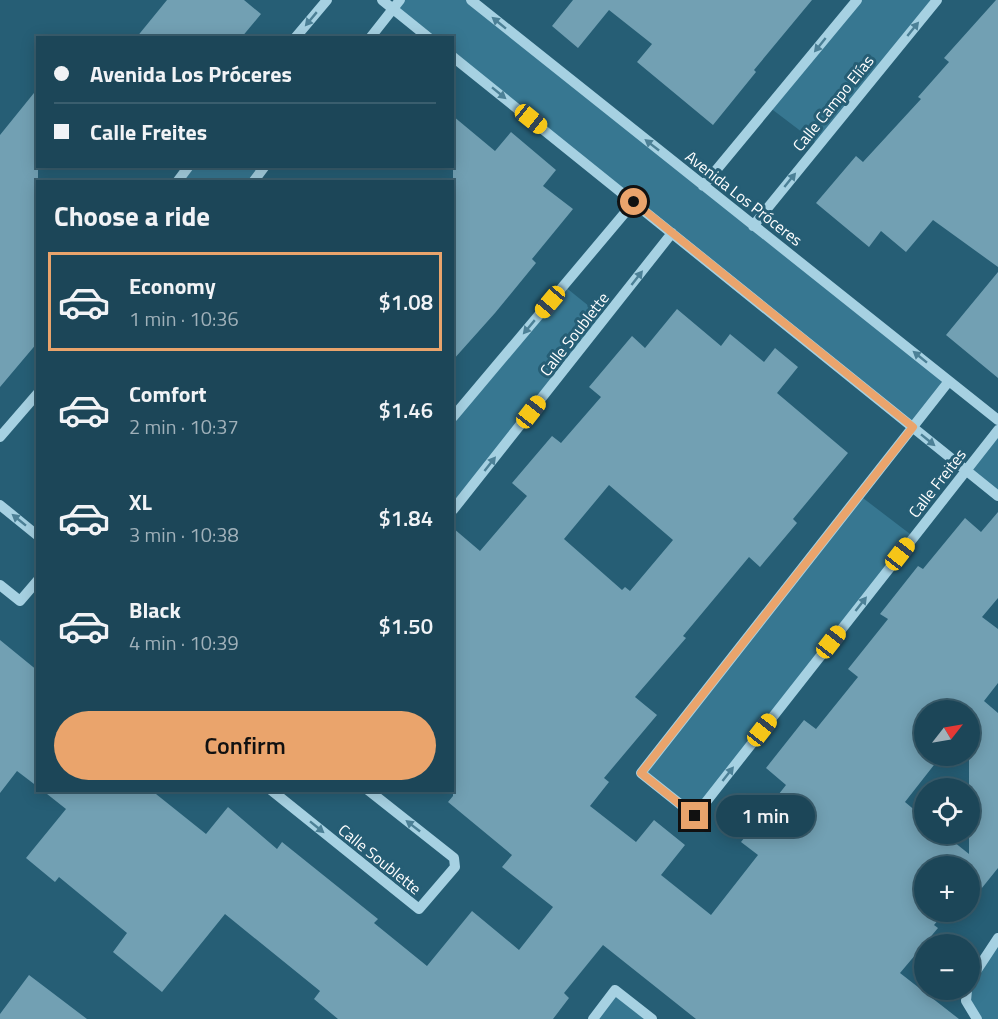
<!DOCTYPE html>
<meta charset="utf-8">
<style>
:root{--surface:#1c4658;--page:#295061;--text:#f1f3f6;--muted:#a0b1ba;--line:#3a5e6e;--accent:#eaa46c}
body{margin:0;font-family:"Titillium Web",sans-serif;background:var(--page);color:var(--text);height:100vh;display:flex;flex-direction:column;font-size:22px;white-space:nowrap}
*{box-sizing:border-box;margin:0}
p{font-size:20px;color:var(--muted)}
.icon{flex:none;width:33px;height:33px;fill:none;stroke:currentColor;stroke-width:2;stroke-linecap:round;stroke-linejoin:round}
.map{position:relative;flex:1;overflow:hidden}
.sheet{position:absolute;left:36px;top:180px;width:418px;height:612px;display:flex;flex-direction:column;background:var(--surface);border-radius:0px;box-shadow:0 3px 15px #0003,0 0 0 2px var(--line)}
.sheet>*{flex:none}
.hud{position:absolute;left:36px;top:36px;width:418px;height:132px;border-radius:0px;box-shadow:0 3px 15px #0003,0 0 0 2px var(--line);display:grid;align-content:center;height:132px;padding:0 18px;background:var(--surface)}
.needle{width:39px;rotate:59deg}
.buttons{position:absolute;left:914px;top:700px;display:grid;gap:12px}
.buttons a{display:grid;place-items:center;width:66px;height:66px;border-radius:50%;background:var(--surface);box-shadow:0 3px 15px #0003,0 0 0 2px var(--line);font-size:30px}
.end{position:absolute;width:27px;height:27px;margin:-14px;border:8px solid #eaa46c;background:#111;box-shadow:0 0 0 3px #111}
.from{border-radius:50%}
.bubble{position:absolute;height:42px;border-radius:21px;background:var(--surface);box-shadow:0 3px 15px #0003,0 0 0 2px var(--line);font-size:20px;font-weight:600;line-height:42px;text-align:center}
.car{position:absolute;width:18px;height:36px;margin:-18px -9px;border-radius:8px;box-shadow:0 0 4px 2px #0007;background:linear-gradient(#f5c518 24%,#345 0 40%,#f5c518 0 76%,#345 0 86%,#f5c518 0)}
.hud b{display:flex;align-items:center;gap:21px;height:57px;font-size:22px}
.hud b+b{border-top:2px solid var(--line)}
.hud i{width:15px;height:15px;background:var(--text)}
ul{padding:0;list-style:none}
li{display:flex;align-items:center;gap:18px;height:99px;margin:0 12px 9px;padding:0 6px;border:3px solid transparent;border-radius:0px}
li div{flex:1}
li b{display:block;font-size:22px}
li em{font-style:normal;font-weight:600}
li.on{border-color:var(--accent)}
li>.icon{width:54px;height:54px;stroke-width:1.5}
h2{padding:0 18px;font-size:27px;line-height:72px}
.button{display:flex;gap:12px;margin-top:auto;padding:12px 18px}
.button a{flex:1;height:69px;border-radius:36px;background:var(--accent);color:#111;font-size:24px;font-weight:600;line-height:69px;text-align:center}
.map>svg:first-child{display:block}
.green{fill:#377791}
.building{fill:#72a0b3;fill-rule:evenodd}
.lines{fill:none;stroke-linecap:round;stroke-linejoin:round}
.minor{stroke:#a6d1e2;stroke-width:10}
.oneway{fill:#4c8096}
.route{stroke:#eaa46c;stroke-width:8}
.labels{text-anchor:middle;stroke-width:6;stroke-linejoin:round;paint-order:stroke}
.street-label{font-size:16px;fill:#fff;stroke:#265e75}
</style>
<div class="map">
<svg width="998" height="1019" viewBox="0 0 998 1019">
<rect width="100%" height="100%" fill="#265e75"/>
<path class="green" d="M400,0H471L949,381L913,427L453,57V38L429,37L393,9Z
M857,0H937L819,145L769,107Z
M189,167H265L253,181L177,182Z
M564,286L605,319L453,510V417Z
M998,430V496L966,470Z
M859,495L914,537L695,816L641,773Z
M998,938V1019H977L967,990Z
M615,990L652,1019H593Z"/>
<path class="building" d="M167,0H244L261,14L241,38H136Z
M573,0H812L754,70L756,72L713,125L637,62L652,44L609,10L578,48L552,26Z
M996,0H998V267L933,220L906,252L881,231L869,247L816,203L856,156L863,162L921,99L918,97L949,62L944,58Z
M38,88V342L0,387V135Z
M453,116L495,151L511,132L556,170L543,186L573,209L532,259L536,263L495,313L453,360Z
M998,272V378L946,335Z
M677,309L721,346L730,334L764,362L775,348L798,367L777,393L848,453L793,519L797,523L760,567L749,557L683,636L686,638L635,697L657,715L604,778L609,782L590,806L636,842L654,820L685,845L661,875L711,915L758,855L741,842L786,785L766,768L804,720L816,729L858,677L848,669L888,619L880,614L918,566L923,569L965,518L981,532L998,512V598L982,617L998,629V683L984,701L998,713V868L969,904V867H924V912H945L934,925L938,928L900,973L959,1019H696L603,945L564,993L569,998L553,1019H338L314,999L320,991L225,914L162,992L113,952L127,933L59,877L55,882L26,858L66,809L42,790H151L206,834L228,807L277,849L282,842L378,919L374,923L427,966L472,911L519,950L553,907L502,867L512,855L448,802L453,796V528L480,551L527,496L512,483L552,436L561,443L601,397L589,387L632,336L645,348ZM609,485L673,540L630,591L625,587L622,590L564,539ZM924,711H969V854L944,834H924V818L905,802L941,756H924Z
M0,640L38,671V787L17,771L0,793Z
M29,975L87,1019H0V1014Z"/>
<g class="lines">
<path class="minor" d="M382,0L429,38
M471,0L998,420
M295,38L327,0
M370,38L400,0
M453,57L998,496
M177,182L189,166
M253,182L265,166
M703,186L857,0
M753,226L937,0
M949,381L641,773L695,816L998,430
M453,417L634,202
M0,437L38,393
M0,505L38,536
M453,510L672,233
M0,585L20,601L38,580
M271,790L419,909L455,867L454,858L368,790
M969,982L998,938
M967,990L966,1001L977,1019
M593,1019L615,990L652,1019"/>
</g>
<defs><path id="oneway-solid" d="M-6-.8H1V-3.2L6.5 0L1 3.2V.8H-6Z" transform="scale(1.5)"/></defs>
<g class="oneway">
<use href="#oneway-solid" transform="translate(311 19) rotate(130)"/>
<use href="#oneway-solid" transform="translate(499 23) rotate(-141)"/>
<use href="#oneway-solid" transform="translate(913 29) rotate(-51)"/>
<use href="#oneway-solid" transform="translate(820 45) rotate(129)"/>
<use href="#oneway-solid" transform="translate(499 93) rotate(39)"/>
<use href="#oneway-solid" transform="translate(652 145) rotate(-142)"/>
<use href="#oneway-solid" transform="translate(790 180) rotate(-51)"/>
<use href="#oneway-solid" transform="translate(637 278) rotate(-52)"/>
<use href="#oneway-solid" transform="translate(529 327) rotate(130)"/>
<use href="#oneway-solid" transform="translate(920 357) rotate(-141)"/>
<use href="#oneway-solid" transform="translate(928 440) rotate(39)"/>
<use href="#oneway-solid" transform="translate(490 464) rotate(-52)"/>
<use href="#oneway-solid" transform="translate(19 520) rotate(-141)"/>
<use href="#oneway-solid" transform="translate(861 604) rotate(-52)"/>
<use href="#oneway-solid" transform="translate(728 774) rotate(-52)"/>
<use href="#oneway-solid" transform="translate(413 826) rotate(-142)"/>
<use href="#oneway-solid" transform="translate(317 827) rotate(39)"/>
</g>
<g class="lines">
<path class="route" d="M634,202L913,427L641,773L695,816"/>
</g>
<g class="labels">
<g class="street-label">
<text transform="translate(833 103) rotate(-51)" y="6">Calle Campo Elías</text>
<text transform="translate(744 198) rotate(38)" y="6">Avenida Los Próceres</text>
<text transform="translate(574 334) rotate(-52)" y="6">Calle Soublette</text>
<text transform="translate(937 483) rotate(-52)" y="6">Calle Freites</text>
<text transform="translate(380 859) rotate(39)" y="6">Calle Soublette</text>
</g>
</g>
</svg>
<div class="buttons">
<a><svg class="needle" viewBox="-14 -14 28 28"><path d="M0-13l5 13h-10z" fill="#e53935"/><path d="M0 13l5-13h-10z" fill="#a0b1ba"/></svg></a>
<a><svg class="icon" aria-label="locate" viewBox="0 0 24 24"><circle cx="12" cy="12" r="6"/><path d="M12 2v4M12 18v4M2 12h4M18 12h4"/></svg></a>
<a>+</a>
<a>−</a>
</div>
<i class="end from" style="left:634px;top:202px"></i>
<i class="end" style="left:695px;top:816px"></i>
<div class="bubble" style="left:716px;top:795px;width:99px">1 min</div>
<i class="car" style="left:531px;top:119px;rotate:129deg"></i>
<i class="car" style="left:550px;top:302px;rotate:220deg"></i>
<i class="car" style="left:531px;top:412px;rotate:38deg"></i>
<i class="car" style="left:900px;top:554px;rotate:38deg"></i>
<i class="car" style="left:831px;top:642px;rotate:38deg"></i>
<i class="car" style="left:762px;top:730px;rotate:38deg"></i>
<div class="hud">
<b><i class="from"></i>Avenida Los Próceres</b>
<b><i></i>Calle Freites</b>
</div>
<section class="sheet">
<h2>Choose a ride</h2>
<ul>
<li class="on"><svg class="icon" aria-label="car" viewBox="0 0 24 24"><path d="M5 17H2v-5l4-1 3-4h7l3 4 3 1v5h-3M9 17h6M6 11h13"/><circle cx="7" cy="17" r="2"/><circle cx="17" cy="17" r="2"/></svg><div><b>Economy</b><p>1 min · 10:36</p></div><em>$1.08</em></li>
<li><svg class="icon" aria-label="car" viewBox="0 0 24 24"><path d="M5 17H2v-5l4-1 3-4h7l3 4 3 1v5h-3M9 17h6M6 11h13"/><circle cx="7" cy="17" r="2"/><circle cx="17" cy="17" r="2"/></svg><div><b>Comfort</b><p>2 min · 10:37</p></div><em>$1.46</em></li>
<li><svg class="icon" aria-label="car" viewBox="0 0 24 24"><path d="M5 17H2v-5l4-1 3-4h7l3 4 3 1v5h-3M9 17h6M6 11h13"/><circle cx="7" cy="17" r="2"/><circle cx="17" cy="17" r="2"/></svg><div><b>XL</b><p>3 min · 10:38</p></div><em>$1.84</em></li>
<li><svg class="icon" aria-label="car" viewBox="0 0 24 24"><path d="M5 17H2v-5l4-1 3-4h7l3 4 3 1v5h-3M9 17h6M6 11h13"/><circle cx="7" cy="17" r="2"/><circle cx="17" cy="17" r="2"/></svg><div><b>Black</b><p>4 min · 10:39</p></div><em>$1.50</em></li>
</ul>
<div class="button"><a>Confirm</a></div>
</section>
</div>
